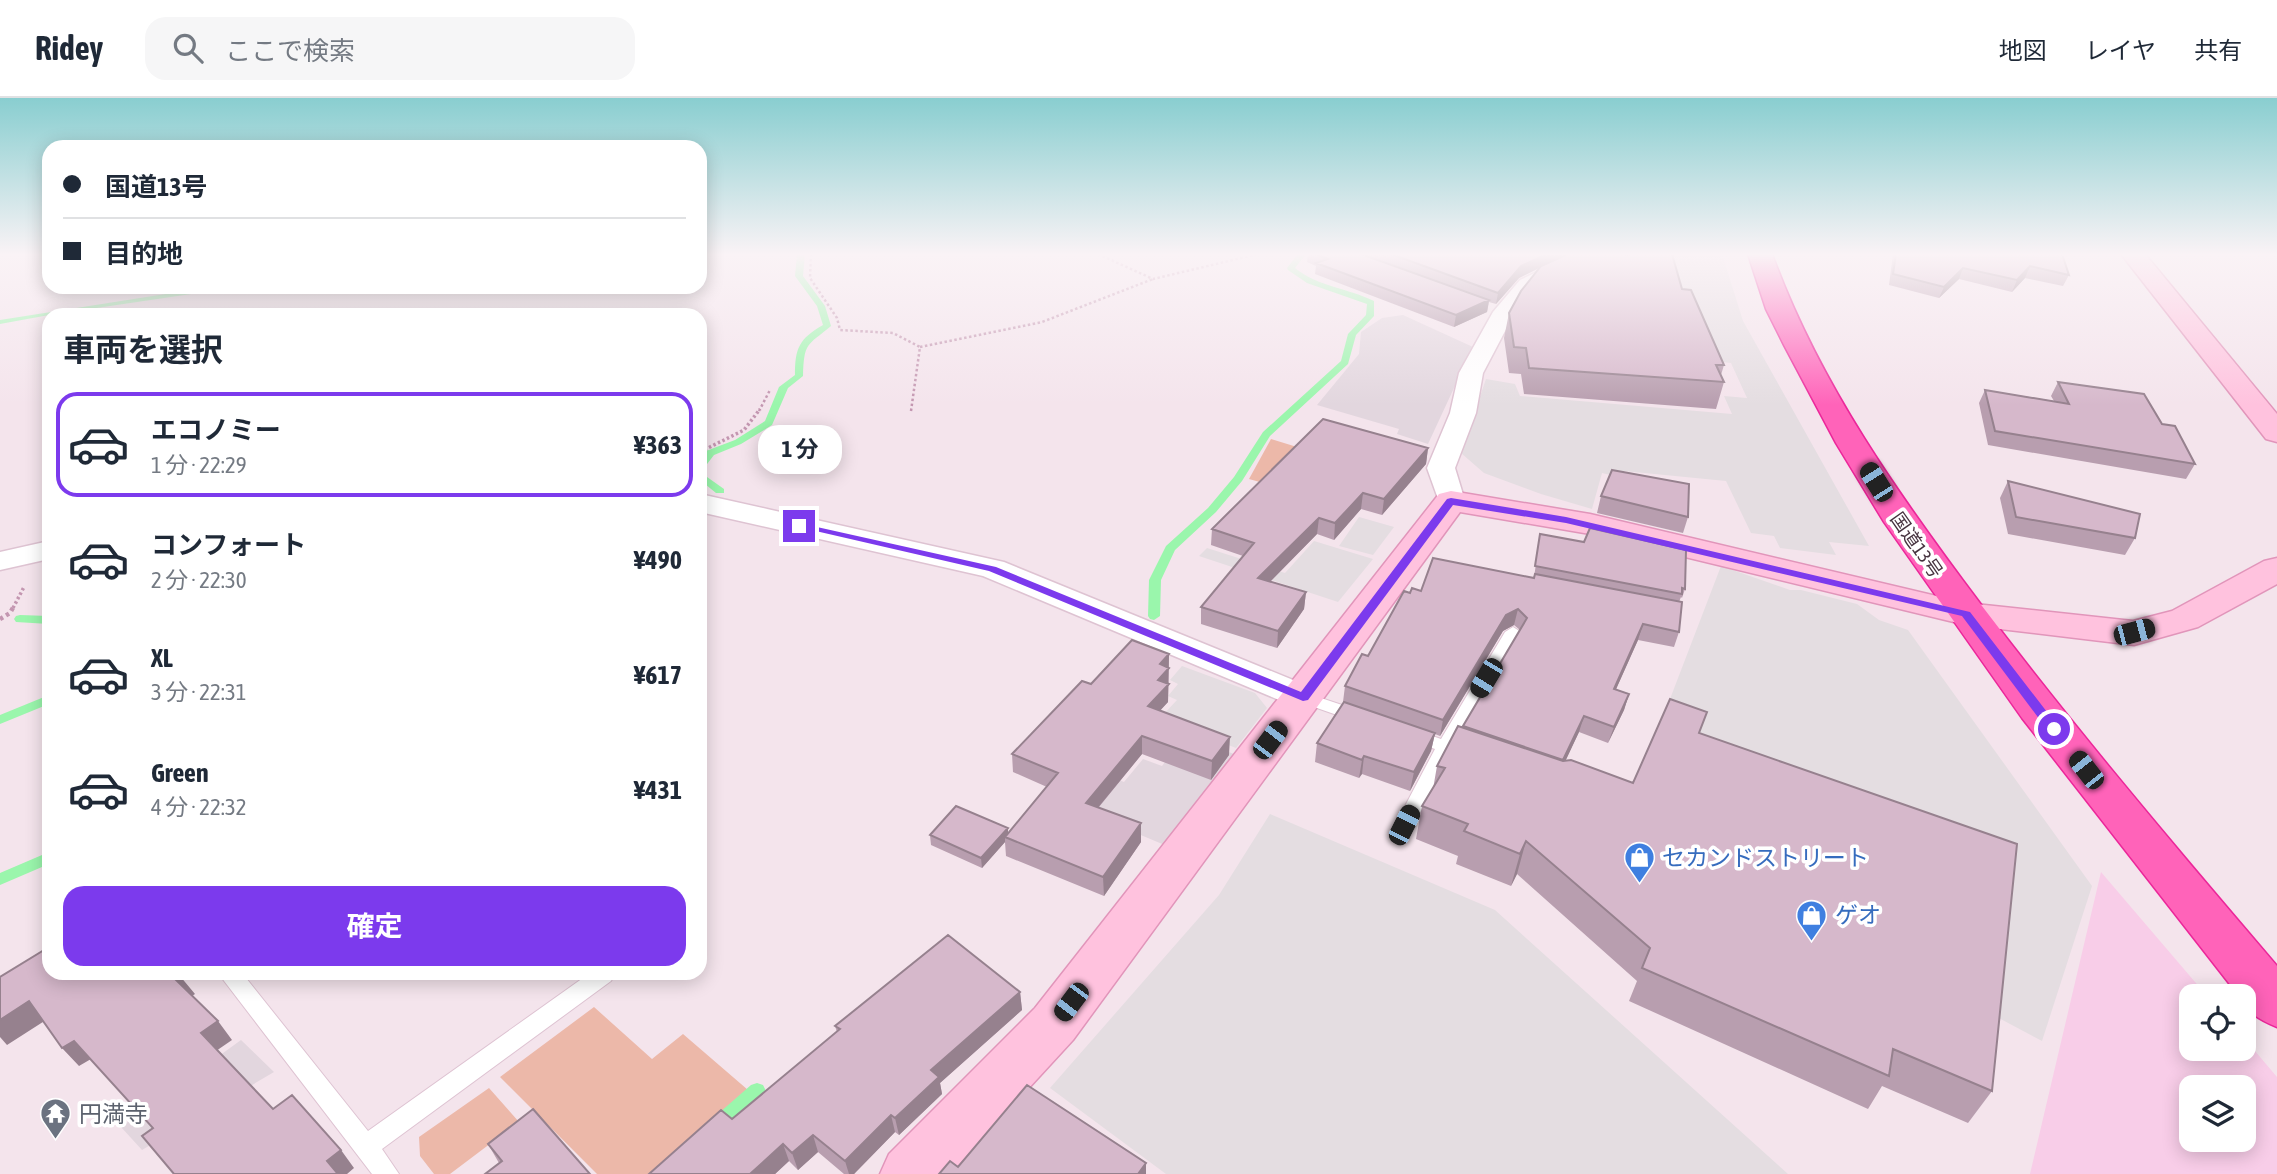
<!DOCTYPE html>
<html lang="ja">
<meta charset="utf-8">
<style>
:root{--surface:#fff;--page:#f6f6f7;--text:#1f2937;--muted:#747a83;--line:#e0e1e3;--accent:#7c3aed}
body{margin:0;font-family:"Asap Condensed","Noto Sans JP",sans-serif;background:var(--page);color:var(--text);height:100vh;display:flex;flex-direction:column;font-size:26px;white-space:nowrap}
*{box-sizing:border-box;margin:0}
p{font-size:23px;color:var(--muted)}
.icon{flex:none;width:38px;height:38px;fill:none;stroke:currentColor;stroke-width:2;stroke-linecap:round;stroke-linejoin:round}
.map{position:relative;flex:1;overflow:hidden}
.panel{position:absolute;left:42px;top:210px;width:665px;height:672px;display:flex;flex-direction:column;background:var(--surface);border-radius:21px;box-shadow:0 4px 18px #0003}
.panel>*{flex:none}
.banner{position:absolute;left:42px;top:42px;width:665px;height:154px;border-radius:21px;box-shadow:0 4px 18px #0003;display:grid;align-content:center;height:154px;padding:0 21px;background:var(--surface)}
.fabs{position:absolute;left:2179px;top:886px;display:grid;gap:14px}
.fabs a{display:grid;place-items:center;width:77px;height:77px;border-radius:14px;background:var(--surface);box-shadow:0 4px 18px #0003;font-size:35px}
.end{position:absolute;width:32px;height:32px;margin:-16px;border:9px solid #7c3aed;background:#fff;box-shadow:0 0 0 4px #fff}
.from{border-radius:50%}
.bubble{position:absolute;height:49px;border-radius:21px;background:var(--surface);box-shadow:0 4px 18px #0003;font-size:23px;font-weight:700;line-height:49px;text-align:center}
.car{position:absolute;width:21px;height:42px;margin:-21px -10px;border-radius:9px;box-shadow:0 0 5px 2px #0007;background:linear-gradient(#222 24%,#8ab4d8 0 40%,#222 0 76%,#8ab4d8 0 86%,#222 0)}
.banner b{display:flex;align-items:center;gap:24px;height:66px;font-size:26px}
.banner b+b{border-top:2px solid var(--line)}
.banner i{width:18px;height:18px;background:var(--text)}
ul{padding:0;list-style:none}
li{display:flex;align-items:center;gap:21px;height:105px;margin:0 14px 10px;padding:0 7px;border:4px solid transparent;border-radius:21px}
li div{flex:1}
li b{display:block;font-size:26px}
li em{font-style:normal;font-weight:700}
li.current{border-color:var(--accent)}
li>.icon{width:63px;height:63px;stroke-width:1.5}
h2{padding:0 21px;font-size:32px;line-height:84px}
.action{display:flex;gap:14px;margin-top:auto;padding:14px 21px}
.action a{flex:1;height:80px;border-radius:21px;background:var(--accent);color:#fff;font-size:28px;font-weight:700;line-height:80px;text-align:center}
header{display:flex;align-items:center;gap:42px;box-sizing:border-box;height:98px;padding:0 35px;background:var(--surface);border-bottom:2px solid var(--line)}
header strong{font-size:33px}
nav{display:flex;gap:38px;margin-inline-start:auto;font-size:24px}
.search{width:490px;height:63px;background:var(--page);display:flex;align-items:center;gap:18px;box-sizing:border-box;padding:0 24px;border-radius:21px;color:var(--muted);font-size:26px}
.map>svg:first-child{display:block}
.commercial{fill:#f8cde8;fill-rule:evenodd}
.industrial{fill:#e2d6de}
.green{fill:#ecb8a9}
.parking{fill:#e4dde1}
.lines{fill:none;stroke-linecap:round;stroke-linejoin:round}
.stream{fill:#9af6ac;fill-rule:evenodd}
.lane-casing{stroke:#dec3d2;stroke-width:2}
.street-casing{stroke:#dec3d2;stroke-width:3}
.secondary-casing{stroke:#e195ba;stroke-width:3}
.highway-casing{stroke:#eb279a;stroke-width:3}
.path-far2{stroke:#c396b0;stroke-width:2.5;stroke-dasharray:2.5 2.5;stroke-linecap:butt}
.path-far1{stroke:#c396b0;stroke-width:3.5;stroke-dasharray:2.5 2.5;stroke-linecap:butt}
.path{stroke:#c396b0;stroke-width:4.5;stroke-dasharray:3.5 3.5;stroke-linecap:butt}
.lane{fill:#fff;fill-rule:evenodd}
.street{fill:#fff;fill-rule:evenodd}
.secondary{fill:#ffc2de;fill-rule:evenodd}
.highway{fill:#ff63b9;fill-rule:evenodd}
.wall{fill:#b89eaf}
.shaded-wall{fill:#96818e}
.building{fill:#d6b8cb;stroke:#96818e;stroke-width:2}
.route{fill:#7c3aed}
.labels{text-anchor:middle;stroke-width:7;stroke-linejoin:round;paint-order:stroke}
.street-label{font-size:19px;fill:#46333f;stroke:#fff}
.near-shop-label{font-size:23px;fill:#366cbe;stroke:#fff;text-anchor:start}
.near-worship-label{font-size:23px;fill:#5b616d;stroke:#fff;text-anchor:start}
</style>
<header>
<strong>Ridey</strong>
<div class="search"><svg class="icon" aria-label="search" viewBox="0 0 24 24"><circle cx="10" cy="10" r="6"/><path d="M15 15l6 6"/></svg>ここで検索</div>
<nav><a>地図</a><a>レイヤ</a><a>共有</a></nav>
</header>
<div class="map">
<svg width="2277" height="1076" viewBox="0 0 2277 1076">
<rect width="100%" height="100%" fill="#f4e4ec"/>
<path class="commercial" d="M2101,774L2207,898H2191V950H2244V940L2277,979V1076H2030ZM2191,989H2244V1041H2191Z"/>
<path class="industrial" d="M1403,217L1473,249L1428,346L1397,336L1399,331L1317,307L1359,256L1361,234L1382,220Z
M1185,638L1234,656L1167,748L1081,712L1109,678L1124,684L1143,661L1162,668Z
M241,942L274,974L142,1052L121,1029Z"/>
<path class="green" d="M1271,341L1323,357L1312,399L1249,381Z
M594,909L652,961L683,936L748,992L652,1076H597L500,979Z
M489,990L519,1024L450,1076H434L420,1058L419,1039Z"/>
<path class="parking" d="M1641,156H1722L1743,223L1869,448L1829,444L1836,457L1780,450L1774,438L1751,435L1726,383L1624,373L1627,381L1602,375L1592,411L1541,396L1484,375L1461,355L1486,281L1515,286L1520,298L1732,316L1724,298L1747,300L1731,265L1712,263Z
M1359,419L1394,429L1373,457L1339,448Z
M1314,443L1373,461L1338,504L1199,458L1207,450L1285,475Z
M1721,468L1790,492H1801L1857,506L1879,522L1908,532L2092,788L2042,943L1995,918L1660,627Z
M1182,568L1255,595L1267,610L1236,650L1160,620L1177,602L1168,598L1178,586L1170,582Z
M1270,716L1495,812L1788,1076H1166L1050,990L1219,797Z"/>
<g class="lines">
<path class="stream" d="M797,156H805L803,178L825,208L831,228C807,248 804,244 803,278L788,290L772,327L741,346L714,357L704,370L700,371V361L706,353L735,342L765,323L779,289L795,277C795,250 799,241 823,227L817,208L795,178Z
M1298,156H1306L1295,170C1318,189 1348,190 1374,203V218L1356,237L1348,266L1270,338L1242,383L1216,414L1175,452L1161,482L1160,518L1154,522L1150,521L1148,518L1149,482L1166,448L1208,410L1234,379L1263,334L1341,263L1348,236L1366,217L1367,206L1307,185L1288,172L1287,170Z
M210,189H229L225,191L49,217L0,226V222Z
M700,374L724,391V395H716L700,382Z
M20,517L49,518V526L16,524L14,521L16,518Z
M49,597V606L0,626V617Z
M49,754V766L0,787V775Z
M757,985L763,987L766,993L763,999L725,1034L718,1037L711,1034L709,1028L711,1022L751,987Z"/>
<defs>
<path id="lane" d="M1513,529L1521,534L1456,646L1472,652L1475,656L1472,660L1466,662L1450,657L1411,732L1404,734L1397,732L1395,727L1435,651L1409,642L1406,638L1409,634L1415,632L1441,641L1505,534Z
M1303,594L1363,614L1366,618L1357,624L1297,603L1295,599L1297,595Z
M218,875H242L368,1033L590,875L614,877L611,883L382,1051L399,1076H372Z"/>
<path id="street" d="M1575,156H1601L1598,160L1534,190L1514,216L1483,275L1476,315L1455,370L1465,403L1461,409L1451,412L1441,409L1427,370L1450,315L1459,275L1493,214L1520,182Z
M700,396L1004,464L1315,591L1321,599L1315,607L1303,611L1291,607L983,478L700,414Z
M49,443V461L0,472V454Z"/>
<path id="secondary" d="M2121,156H2145L2277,316V344L2266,341Z
M1451,393L1590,416L1966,505L2133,523L2172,513L2264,463L2277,460V486L2198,529L2134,547L1966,527L1590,436L1460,414L1073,942L950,1076H880L889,1056L1035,910L1439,396Z"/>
<path id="highway" d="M1748,156H1772C1819,286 1900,399 1982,508C2076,632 2176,750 2277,868V929C2263,923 2244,915 2244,898H2239L2022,620L1884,424L1836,345L1784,247L1766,211Z"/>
</defs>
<use href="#lane" class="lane-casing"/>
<use href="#street" class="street-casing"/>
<use href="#secondary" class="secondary-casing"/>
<use href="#highway" class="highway-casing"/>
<path class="path-far2" d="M811,156L810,180L837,220L840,232L893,235L920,249
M1098,156L1153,181L1258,156
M920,249L1042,224L1153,181
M759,313L770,292
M911,313L920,249"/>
<path class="path-far1" d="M700,354L744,332L760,311
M13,510L24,489"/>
<path class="path" d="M0,521L10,515L14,508"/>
<use href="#lane" class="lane"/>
<use href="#street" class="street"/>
<use href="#secondary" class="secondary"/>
<use href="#highway" class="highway"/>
</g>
<path class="wall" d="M1308,156H1562V159L1568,156H1672L1682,191L1724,267L1721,277L1724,284L1716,311L1524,296L1521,276L1509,275L1504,240L1509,215L1539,170L1519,180L1496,206L1489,204L1487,214L1454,229L1315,176L1316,168L1307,164Z
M1893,156H2062L2069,177L2063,188L2025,180L2012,194L1959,181L1939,200L1889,187Z
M2058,284L2162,326L2195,366L2186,381L1988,347L1979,305L1985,292L2054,303L2051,298Z
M1428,350L1426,366L1382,417L1361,411L1334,442L1317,436L1270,484L1306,494L1304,511L1277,550L1201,526V509L1243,458L1211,447L1212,431Z
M2008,383L2135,440L2125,457L2008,436L2000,400Z
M1601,398L1688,419L1683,435L1597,415Z
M1540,436L1685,491L1682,500L1681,499L1679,504V534L1674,549L1638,542L1616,591L1629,596L1624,612L1608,645L1579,634L1565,663L1633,685L1699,635L1992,993L1968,1025L1882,988L1868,1011L1629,903L1637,883L1517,776L1511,788L1456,766L1458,758L1416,741L1422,708L1433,691L1437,668L1463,630L1520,532L1514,527L1503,533L1440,638L1435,636L1431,653L1410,693L1362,676L1359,680L1315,664L1317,645L1344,604H1343L1345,588L1368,558L1410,495L1421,493L1534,480Z
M1169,556L1168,604L1160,612L1229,657L1211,682L1142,656L1099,709L1141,744L1104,798L1006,758L1005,744L982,770L931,747L930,737L1008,730V735L1047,689L1013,674L1012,656L1091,586Z
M1020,894L1022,912L940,985L942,996L899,1037L895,1034L854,1076H844L818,1054L798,1072L789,1063L775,1076H649L732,1021L837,934L835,928Z
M488,1046L590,1076L499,1065Z"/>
<path class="shaded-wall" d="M1547,156H1562L1561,159L1519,180L1496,206L1498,195L1521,168Z
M2030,168L2025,180L2012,194L2017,182Z
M1963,170L1959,181L1939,200L1944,189Z
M1489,202L1487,214L1454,229L1456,217Z
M1428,350L1426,366L1382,417L1384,401Z
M1363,395L1361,411L1334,442L1335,425Z
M1319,420L1317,436L1257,497L1258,480Z
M1306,494L1304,511L1277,550L1278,533Z
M1518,511L1514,527L1503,533L1440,638L1443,622L1506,517Z
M1643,526L1638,542L1609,607L1614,591Z
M1169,556L1168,604L1148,626V608L1160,566Z
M1629,596L1624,612L1608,645L1614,629Z
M1584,618L1579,634L1558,679L1563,662Z
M1435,635L1431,653L1410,693L1414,674Z
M1142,638V656L1087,723L1086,705Z
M1230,639L1229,657L1211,682L1212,663Z
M1364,658L1362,676L1359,680L1362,662Z
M1141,725V744L1104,798L1103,779Z
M1008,730V740L1005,739V744L982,770L981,760Z
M1526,743L1517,776L1511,788L1520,756Z
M180,878L195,896L189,900L175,881Z
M1020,894L1022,912L940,985L942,996L899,1037L895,1020L931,972Z
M29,903L46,922L7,947L0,939V922Z
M218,923L232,942L216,953L201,935Z
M74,943L91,961L79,968L62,950Z
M891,1017L895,1034L854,1076H849L845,1063Z
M813,1037L818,1054L798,1072L792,1055Z
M783,1046L789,1063L775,1076H750Z
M341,1052L354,1070L347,1076H336L327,1063Z
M1146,1065V1076H1138Z"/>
<path class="building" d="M1316,156H1361L1489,202L1456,217L1316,165L1328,161Z
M1391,156H1547L1521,168L1498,195Z
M1568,156H1623L1627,157V156H1672L1682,191L1691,192L1724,267H1716L1724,284L1529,270L1526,250L1514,249L1509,215L1521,193L1541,168Z
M1896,156H2062L2069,177L2030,168L2017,182L1963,170L1944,189L1893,176Z
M2058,284L2144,296L2162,326L2175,328L2195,366L1995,333L1985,292L2069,306Z
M1323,321L1428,350L1384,401L1363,395L1335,425L1319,420L1258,480L1306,494L1278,533L1201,509L1254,445L1212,431Z
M1612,372L1689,386L1688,419L1601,398Z
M2008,383L2140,416L2135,440L2016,419Z
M1590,430L1686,452L1685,491L1682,490V496L1535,468L1540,436L1584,444Z
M1433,460L1534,480L1535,476L1682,504L1679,534L1643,526L1614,591L1629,596L1614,629L1584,618L1563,662L1463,628L1527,520L1518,511L1506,517L1443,622L1345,588L1362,556L1368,558L1404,493L1410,495L1412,490L1421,493Z
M1132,542L1169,556L1160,566L1169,570L1158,582L1169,586L1148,608L1230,639L1212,663L1142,638L1086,705L1141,725L1103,779L1005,739L1058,675L1012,656L1082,583L1091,586Z
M1670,601L1707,614L1699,635L2017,746L1992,993L1893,951L1889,978L1642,870L1650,850L1526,743L1520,756L1464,733L1468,726L1422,708L1445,670L1437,668L1458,628L1563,663L1571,662L1633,685Z
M1344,604L1435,635L1414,674L1364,658L1362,662L1317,645Z
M956,708L1008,730L981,760L930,737Z
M948,837L1020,894L931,972L939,979L895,1020L891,1017L845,1063L813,1037L792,1055L783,1046L750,1076H649L721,1012L732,1021L840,931L835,928Z
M49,849V875H178L180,878L175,881L218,923L201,935L273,1011L292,997L341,1052L327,1063L338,1076H174L142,1038L153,1030L74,943L62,950L29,903L0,922V879Z
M1027,987L1146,1065L1138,1076H939L950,1063L958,1069Z
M533,1011L590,1076H485L502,1063L488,1046Z"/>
<linearGradient id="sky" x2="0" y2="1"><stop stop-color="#89ced0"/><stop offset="0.51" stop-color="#faf3f6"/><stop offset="1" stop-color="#faf3f6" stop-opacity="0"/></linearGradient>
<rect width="2277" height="307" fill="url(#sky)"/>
<path class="route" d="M1451,400L1566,419L1970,514L2060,631L2058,634H2049L1962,518L1566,425L1453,407L1308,602L1303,603L989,473L794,428L799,425L996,469L1301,594L1447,401Z"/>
<defs>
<symbol id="shop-pin" viewBox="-11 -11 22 30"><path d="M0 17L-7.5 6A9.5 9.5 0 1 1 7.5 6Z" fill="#3f7fe0" stroke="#fff"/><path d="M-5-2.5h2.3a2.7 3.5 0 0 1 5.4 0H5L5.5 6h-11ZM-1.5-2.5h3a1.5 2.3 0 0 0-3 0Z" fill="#fff"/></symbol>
<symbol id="temple-pin" viewBox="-11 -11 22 30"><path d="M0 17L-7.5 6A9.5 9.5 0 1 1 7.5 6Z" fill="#6b7280" stroke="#fff"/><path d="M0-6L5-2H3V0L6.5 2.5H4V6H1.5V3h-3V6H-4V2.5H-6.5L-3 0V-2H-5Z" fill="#fff"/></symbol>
</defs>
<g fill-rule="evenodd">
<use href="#shop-pin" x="1622" y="742" width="35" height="47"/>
<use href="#shop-pin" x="1794" y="800" width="35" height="47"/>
<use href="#temple-pin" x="38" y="998" width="35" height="47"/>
</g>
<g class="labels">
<g class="street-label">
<text transform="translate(1917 447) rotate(55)" y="7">国道13号</text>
</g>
<g class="near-shop-label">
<text x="1662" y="768">セカンドストリート</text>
<text x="1835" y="825">ゲオ</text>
</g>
<g class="near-worship-label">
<text x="79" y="1024">円満寺</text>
</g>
</g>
</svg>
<div class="fabs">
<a><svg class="icon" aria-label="locate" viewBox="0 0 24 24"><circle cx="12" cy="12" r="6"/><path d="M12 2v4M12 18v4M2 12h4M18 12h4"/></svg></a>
<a><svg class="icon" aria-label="layers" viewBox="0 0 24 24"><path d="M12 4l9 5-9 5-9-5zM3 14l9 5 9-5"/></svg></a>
</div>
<i class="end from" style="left:2054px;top:631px"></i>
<i class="end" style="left:799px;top:428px"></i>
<div class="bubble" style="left:758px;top:327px;width:84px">1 分</div>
<i class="car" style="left:1876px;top:384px;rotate:328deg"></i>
<i class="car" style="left:2134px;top:534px;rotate:75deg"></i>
<i class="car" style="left:1486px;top:580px;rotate:211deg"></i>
<i class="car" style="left:1270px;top:642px;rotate:37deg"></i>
<i class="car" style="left:2086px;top:672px;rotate:322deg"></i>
<i class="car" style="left:1404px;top:727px;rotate:27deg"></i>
<i class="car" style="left:1071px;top:904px;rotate:217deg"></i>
<div class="banner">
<b><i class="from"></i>国道13号</b>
<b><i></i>目的地</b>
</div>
<section class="panel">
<h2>車両を選択</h2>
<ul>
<li class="current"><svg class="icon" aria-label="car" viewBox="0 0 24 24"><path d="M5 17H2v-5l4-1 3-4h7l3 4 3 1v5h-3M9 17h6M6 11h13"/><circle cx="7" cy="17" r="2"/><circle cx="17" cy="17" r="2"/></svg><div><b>エコノミー</b><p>1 分 · 22:29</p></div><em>¥363</em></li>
<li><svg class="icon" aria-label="car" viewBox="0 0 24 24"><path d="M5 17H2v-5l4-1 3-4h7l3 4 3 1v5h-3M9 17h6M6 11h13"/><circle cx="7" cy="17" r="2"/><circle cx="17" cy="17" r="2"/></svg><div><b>コンフォート</b><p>2 分 · 22:30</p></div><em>¥490</em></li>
<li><svg class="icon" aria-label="car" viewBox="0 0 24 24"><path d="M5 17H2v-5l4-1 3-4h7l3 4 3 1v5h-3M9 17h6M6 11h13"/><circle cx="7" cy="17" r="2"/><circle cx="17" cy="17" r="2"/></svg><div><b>XL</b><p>3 分 · 22:31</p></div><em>¥617</em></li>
<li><svg class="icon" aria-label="car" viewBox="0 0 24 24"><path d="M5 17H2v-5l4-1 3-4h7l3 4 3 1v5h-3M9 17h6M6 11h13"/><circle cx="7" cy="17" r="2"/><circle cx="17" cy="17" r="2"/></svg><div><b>Green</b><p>4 分 · 22:32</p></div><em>¥431</em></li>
</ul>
<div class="action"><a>確定</a></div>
</section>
</div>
